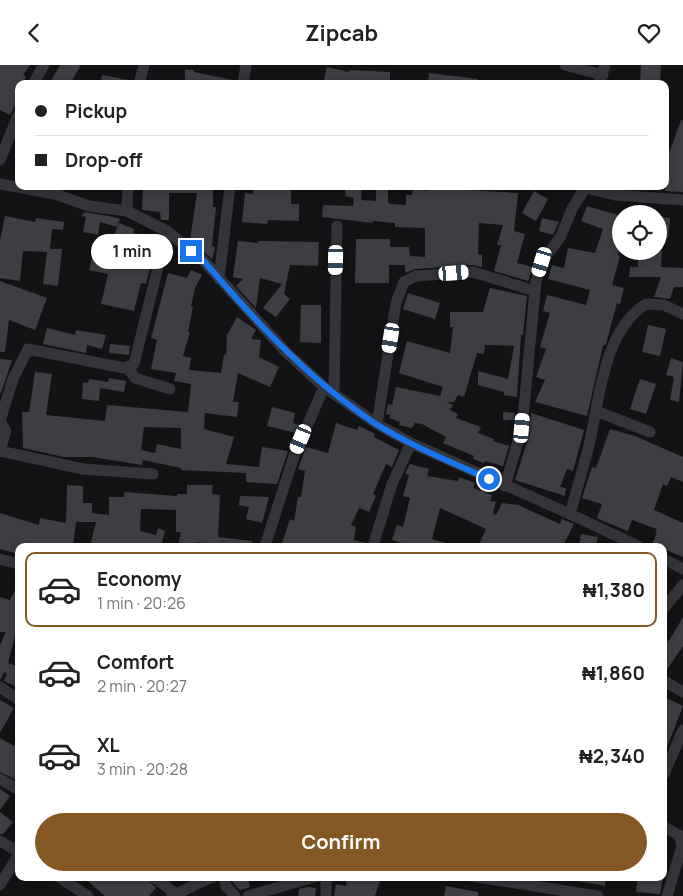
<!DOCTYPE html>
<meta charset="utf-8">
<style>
:root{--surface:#fff;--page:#f6f6f6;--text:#202124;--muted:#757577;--line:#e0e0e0;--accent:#845823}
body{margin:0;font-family:Manrope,sans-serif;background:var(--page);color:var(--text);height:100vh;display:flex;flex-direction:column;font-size:19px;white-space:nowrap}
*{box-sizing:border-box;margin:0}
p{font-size:16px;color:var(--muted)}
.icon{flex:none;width:28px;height:28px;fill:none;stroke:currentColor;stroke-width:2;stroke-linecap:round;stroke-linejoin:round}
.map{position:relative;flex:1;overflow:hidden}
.panel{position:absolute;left:15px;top:478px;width:652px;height:338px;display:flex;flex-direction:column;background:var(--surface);border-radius:10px;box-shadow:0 2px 8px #0003}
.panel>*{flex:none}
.guide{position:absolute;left:15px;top:15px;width:654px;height:110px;border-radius:10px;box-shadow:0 2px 8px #0003;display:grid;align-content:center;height:110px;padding:0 20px;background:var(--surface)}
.buttons{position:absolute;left:612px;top:140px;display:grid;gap:10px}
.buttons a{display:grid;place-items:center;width:55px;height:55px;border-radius:50%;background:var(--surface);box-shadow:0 2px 8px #0003;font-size:25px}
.end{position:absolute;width:22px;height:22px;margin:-11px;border:6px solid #1a73e8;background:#fff;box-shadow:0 0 0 2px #fff}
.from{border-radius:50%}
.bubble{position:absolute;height:35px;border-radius:18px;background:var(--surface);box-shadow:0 2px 8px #0003;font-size:16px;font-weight:700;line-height:35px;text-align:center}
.car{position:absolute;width:15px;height:30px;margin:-15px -8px;border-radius:6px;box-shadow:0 0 4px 1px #0007;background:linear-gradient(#fff 24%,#345 0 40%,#fff 0 76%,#345 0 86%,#fff 0)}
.guide b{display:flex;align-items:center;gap:18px;height:48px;font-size:19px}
.guide b+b{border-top:1px solid var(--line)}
.guide i{width:12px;height:12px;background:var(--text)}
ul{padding:9px 0 0;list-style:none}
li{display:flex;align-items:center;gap:15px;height:75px;margin:0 10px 8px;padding:0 10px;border:2px solid transparent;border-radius:10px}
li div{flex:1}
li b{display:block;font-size:19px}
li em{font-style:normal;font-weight:700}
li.selected{border-color:var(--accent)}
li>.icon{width:45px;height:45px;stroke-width:1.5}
.cta{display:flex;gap:10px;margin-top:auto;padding:10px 20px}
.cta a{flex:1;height:58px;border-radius:30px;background:var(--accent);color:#fff;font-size:20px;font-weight:700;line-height:58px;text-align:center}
header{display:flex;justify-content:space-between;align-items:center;height:65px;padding:0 20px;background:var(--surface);font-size:22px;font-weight:700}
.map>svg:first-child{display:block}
.building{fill:#3d3e42;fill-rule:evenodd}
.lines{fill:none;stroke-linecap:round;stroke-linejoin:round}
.street{stroke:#34353a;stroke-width:11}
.route{stroke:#1a73e8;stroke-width:6}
</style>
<header><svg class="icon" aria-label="back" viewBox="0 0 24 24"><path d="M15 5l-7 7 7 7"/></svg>Zipcab<svg class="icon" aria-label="heart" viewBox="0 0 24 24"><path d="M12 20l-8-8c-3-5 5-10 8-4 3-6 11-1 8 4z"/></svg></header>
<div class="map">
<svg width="683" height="831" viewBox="0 0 683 831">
<rect width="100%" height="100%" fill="#131315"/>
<path class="building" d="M0,0H30L23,10L26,12L22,19H19V41L14,42L10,50L0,45Z
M60,0H81L70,19H49Z
M641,0H661L660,19H640Z
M327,2L349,7V5L390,7V18L323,19Z
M185,5H194V7L233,15L232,19H185Z
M429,8L478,14L477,19H428Z
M102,10L129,15L128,19H100Z
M681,55H683V127L665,126V99Z
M143,121H213V142H216L212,181L215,182L212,194L190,175L197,128H169V155H161L160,147L142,145Z
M254,121L291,124V139H299V156L268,155L267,159L242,157L245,128L253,129Z
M346,121H362L361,135L376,136V121H388V137L390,139L406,140V130H412L413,124L428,126V121H450V124L518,128L514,166L525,169L517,198L533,202L528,216L494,206L501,180H497L503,160L479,158L478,189L482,190V202L472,200L415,204L405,208V200H389V218H355L356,174H390V182H409L410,191L425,192V163L395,162V158L373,156V158L322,152L323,140L353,141L354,133L345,131Z
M534,126L548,134L536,156L522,148Z
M587,141L621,151V178L618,190L620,191L612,220L624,223L620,239L617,238L606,279L603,281L587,351L535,337L545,315L536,312L546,284L540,282L550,248L543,246L547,230L586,240L590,225L548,214L552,200L564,203L568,183L595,188L603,164L581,156Z
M84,147L114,152L120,154L117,162L100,157L98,170L83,167L86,152L82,151Z
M5,151L35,157L36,153L64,157L63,165L52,164L50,184H62L58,221L43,219L47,187L23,186L20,216L0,213V175Z
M659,152L670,153L668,173L659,172Z
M542,153L559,157L553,170L539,166Z
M119,158L134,164L133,168L144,170V176L156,179L146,219L141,218L134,246L101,239L108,209L89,205L95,183L109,184ZM117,177L134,184L133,198L116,197Z
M238,176L258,178V176L319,177L318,201L290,200L284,229L290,234L276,252L263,243L282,219L260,213L256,243L236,221L243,214L233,212Z
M638,186H662L661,202L683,203V222H674L670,234L654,232L661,212H629L630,202H638Z
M191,205L202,210L195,223L191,241L193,242L188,267H190L183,291L191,293L189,305L221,308L224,289L226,290L227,270L237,252L256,265L251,274L261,275L259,292L279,302L270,322L238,308L233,337H239L237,352L205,348L204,364L234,372L226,399L259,402L262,382L288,386L277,419L246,417V408L181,405V403L143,395L142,400L92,392H64L23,383L22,347H29L35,307L52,309L46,350L105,356L107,340L188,347L191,319L174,316L176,308L151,304L157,275L151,273L168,208L187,213ZM144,362L181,363V384L157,379L155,388L141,385Z
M0,216L47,233L35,265L9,255L5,287H0Z
M490,223L527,231L523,270H521L517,332L504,330V327L478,320V306L508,314L514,281L485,280L484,289L477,288L464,332L458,330L454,337H446L453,340L450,345L458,349L456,353L481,362L478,368L494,374L493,376L509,381L503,401L485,396L484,398L473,394L474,391L443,378L446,372L422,359L415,358L412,363L399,360L400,357L389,353L391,350L386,349L388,339L392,340L396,322L440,331L439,335L443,322L399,308L407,276L450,288L453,262H450V247H483Z
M408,228L440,238L435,254L403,244Z
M301,240H321V278L300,277Z
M648,260L666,264L660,291L642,287Z
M47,263L75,270L76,265L106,270L102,284L87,280L86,288L43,279Z
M110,279L130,281L129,290L109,288Z
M671,293L683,297L679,337L670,335L674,312L666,310Z
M0,294L12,295L1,328H0Z
M109,313L126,316L124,327L100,323L99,336L82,334L83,317L88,318L89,314L108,317Z
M640,314L656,319L646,349L630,344Z
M272,342L295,348L293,358L299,360L296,368L267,361Z
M503,347L515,348L514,355H503Z
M531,348L584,365L573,406L567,404L560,422L566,423L565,431L515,415L530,368L529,367Z
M336,358L357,365L359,361L375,369L374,372L399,385L392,402L386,399L373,429L376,431L369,447L359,443L351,460L356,462L354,475L366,478V481H281L290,454L294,456L298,432H301L305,406L298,404L306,382L328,388Z
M610,364L635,371L683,392V417L671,412L667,421L663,419L654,445L683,458V492L664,484V481H651L657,468L655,467L657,464L632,455L628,466L603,456L597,453L602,439L582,433L592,402L596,403Z
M410,399L429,404L427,411L458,416L459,412L475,418L473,423L492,430L490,436L496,437L493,448L496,450L502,438L518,440L560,459L562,454L574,459L563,481H478L486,464L440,443L432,474L449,479V481H409L392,475L397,460L403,462L410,433L403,431L409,410L405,408Z
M67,420L83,421V438H92V448L109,450V432H124V427L177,431V429H187V420H213L212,429L220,430L218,472L252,476L251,481H218L197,477L196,481H178L181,467H176V445L141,444L140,466L156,470L158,463L165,466L161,481H90L96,457H76L73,481H19V489L0,484V448L39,460L40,453L66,458Z
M240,431L269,432L262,458L246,454L249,442L239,440Z
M581,469L598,472L596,481H579Z
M19,518V554L8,598L19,602V623L4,616L7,609L4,607L0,615V580L6,567H0V532L10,535Z
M683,552V581L664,609V579L667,575L669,576Z
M664,632L683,641L664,690Z
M0,635L14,643L0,668Z
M0,673L14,681L19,675V716L0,707Z
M0,724L10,731L0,745Z
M0,747L13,757L3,769H0Z
M82,811H144L156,823L149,831H105Z
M232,811H247L250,822L240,825L233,818Z
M347,811L381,813L375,831H334L336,819L346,821Z
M572,811H606L605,821L572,815Z
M638,811L663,813L660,829L636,827Z
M446,821L478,827V831H444Z
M308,822L316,823L315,831H298L299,824Z"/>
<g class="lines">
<path class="street" d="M565,0L603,10
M33,19L44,0
M139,19L144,0
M243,19L246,0
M599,19L605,0
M0,95L19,48
M0,119L55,129L89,141L127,146L167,166L203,195L285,286L324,322L377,359L411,378L570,449L638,481
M578,121L615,130L683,135
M127,146L128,121
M219,214L230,121
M128,303L135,313L170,324
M334,328L337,161
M596,346L650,367
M0,356L13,314L28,284L124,303L134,299L167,166
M0,356L6,366L0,386
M377,359L396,238L404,217L416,211L473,207L535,226
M0,386L83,404L153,409
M505,421L522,363L536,216L542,197L561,171L572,144L585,123
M570,449C576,428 582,407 588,385C599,340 602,266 646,239L664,240L683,249
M265,481L294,391L324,322
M373,481L392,419L411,378
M0,494L19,499
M664,494L683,504
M664,543L683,520
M664,616L683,627
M0,622L19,635
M664,709L683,665
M0,714L19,725
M664,762L679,770L682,781L667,831
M0,776L19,787
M57,811L88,831
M152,811L176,829
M224,811L226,821L235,831
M471,811L598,831
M0,820L19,789
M172,831L214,811
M248,831L318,811
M326,831V811"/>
</g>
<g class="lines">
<path class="route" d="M191,186L203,195C255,256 309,315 376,359C411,381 451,397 489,414"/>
</g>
</svg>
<div class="buttons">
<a><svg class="icon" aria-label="locate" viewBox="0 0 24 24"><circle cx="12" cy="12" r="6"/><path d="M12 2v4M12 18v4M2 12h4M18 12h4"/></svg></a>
</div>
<i class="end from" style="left:489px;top:414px"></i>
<i class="end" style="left:191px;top:186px"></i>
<div class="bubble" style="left:91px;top:169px;width:82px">1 min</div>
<i class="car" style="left:336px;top:195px;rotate:181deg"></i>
<i class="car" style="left:542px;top:197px;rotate:197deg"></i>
<i class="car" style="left:454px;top:208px;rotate:86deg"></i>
<i class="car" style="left:391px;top:273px;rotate:189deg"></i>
<i class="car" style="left:522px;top:363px;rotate:5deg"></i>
<i class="car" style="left:301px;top:374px;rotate:203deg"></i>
<div class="guide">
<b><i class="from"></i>Pickup</b>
<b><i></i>Drop-off</b>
</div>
<section class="panel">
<ul>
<li class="selected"><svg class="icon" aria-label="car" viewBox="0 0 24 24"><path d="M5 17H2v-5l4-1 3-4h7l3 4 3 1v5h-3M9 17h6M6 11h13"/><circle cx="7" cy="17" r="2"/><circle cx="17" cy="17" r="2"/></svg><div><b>Economy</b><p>1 min · 20:26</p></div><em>₦1,380</em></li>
<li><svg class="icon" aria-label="car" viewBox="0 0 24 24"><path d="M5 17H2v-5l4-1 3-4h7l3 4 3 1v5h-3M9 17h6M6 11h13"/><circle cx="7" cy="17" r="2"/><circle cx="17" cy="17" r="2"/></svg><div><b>Comfort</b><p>2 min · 20:27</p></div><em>₦1,860</em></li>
<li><svg class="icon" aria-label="car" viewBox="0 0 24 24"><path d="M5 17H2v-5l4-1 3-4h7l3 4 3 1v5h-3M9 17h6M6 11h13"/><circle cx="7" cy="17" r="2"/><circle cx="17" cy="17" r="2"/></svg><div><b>XL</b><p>3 min · 20:28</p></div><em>₦2,340</em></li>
</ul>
<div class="cta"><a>Confirm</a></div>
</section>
</div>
